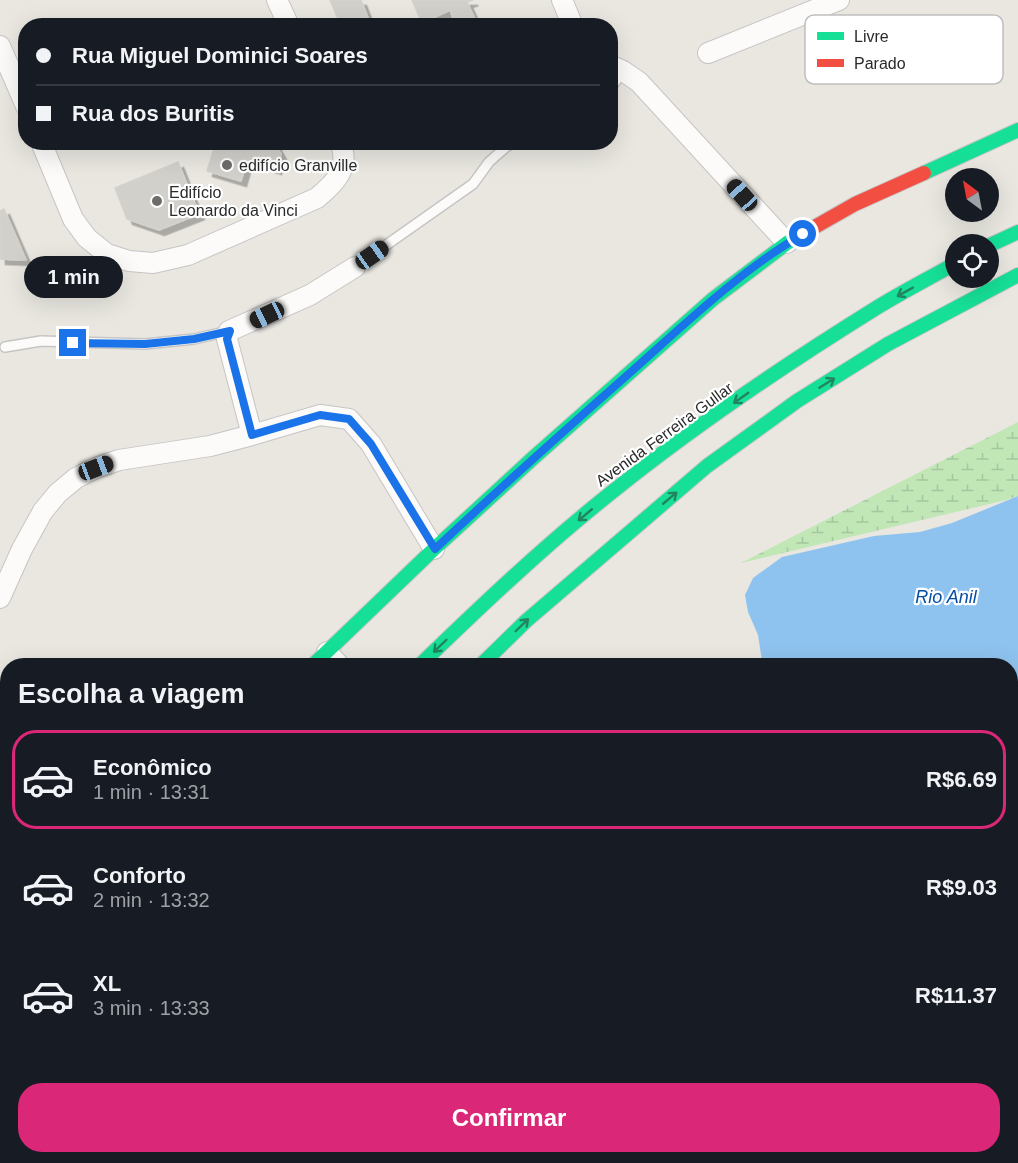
<!DOCTYPE html>
<html lang="pt">
<meta charset="utf-8">
<style>
:root{--surface:#171b24;--page:#242831;--text:#f1f3f6;--muted:#9ea1a6;--line:#363941;--accent:#db2777}
body{margin:0;font-family:Arial,sans-serif;background:var(--page);color:var(--text);height:100vh;display:flex;flex-direction:column;font-size:22px;white-space:nowrap}
*{box-sizing:border-box;margin:0}
p{font-size:20px;color:var(--muted)}
.icon{flex:none;width:33px;height:33px;fill:none;stroke:currentColor;stroke-width:2;stroke-linecap:round;stroke-linejoin:round}
.map{position:relative;flex:1;overflow:hidden}
.drawer{position:absolute;left:0px;top:658px;width:1018px;height:506px;display:flex;flex-direction:column;background:var(--surface);border-radius:24px 24px 0 0;box-shadow:0 6px 24px #0002}
.drawer>*{flex:none}
.guide{position:absolute;left:18px;top:18px;width:600px;height:132px;border-radius:24px;box-shadow:0 6px 24px #0002;display:grid;align-content:center;height:132px;padding:0 18px;background:var(--surface)}
.needle{width:39px;rotate:328deg}
.controls{position:absolute;left:945px;top:168px;display:grid;gap:12px}
.controls a{display:grid;place-items:center;width:54px;height:54px;border-radius:50%;background:var(--surface);box-shadow:0 6px 24px #0002;font-size:30px}
.end{position:absolute;width:27px;height:27px;margin:-14px;border:8px solid #1a73e8;background:#fff;box-shadow:0 0 0 3px #fff}
.from{border-radius:50%}
.bubble{position:absolute;height:42px;border-radius:21px;background:var(--surface);box-shadow:0 6px 24px #0002;font-size:20px;font-weight:600;line-height:42px;text-align:center}
.car{position:absolute;width:18px;height:36px;margin:-18px -9px;border-radius:8px;box-shadow:0 0 4px 2px #0007;background:linear-gradient(#222 24%,#8ab4d8 0 40%,#222 0 76%,#8ab4d8 0 86%,#222 0)}
.guide b{display:flex;align-items:center;gap:21px;height:57px;font-size:22px}
.guide b+b{border-top:2px solid var(--line)}
.guide i{width:15px;height:15px;background:var(--text)}
ul{padding:0;list-style:none}
li{display:flex;align-items:center;gap:18px;height:99px;margin:0 12px 9px;padding:0 6px;border:3px solid transparent;border-radius:24px}
li div{flex:1}
li b{display:block;font-size:22px}
li em{font-style:normal;font-weight:600}
li.active{border-color:var(--accent)}
li>.icon{width:54px;height:54px;stroke-width:1.5}
h2{padding:0 18px;font-size:27px;line-height:72px}
.primary-button{display:flex;gap:12px;margin-top:auto;padding:12px 18px}
.primary-button a{flex:1;height:69px;border-radius:24px;background:var(--accent);color:#fff;font-size:24px;font-weight:600;line-height:69px;text-align:center}
.map>svg:first-child{display:block}
.wetland{fill:url(#wetland-marsh)}
.water{fill:#8fc3ef}
.building{fill:#d1d0cb;stroke:#d4d2cc;stroke-width:1.5;filter:url(#shadow)}
.lines{fill:none;stroke-linecap:round;stroke-linejoin:round}
.lane-casing{stroke:#c6c5c6;stroke-width:12}
.street-casing{stroke:#c6c5c6;stroke-width:22}
.fast-casing{stroke:#c6c5c6;stroke-width:16}
.jam-casing{stroke:#c6c5c6;stroke-width:16}
.lane{stroke:#fcfbfa;stroke-width:9}
.street{stroke:#fcfbfa;stroke-width:20}
.fast{stroke:#16e098;stroke-width:14}
.jam{stroke:#f24e42;stroke-width:14}
.oneway{stroke:#208561}
.route{stroke:#1a73e8;stroke-width:8}
.poi-dot{fill:#6d6c6a;stroke:#fff;stroke-width:2}
.labels{text-anchor:middle;stroke-width:4.5;stroke-linejoin:round;paint-order:stroke}
.poi-label{font-size:16px;fill:#2a2a2a;stroke:#fff;text-anchor:start}
.street-label{font-size:16px;fill:#2a2a2a;stroke:#fff}
.water-label{font-size:18px;font-style:italic;fill:#074ea2;stroke:#fff}
.key{fill:#fff;stroke:#bfbfbf;stroke-width:1.5}
.key-label{font-size:16px;fill:#2a2a2a}
</style>
<div class="map">
<svg width="1018" height="1163" viewBox="0 0 1018 1163">
<defs>
<pattern id="wetland-marsh" width="20" height="14" patternUnits="userSpaceOnUse" patternTransform="scale(1.5)"><rect width="20" height="14" fill="#c1e7b7"/><path d="M1 5h8M5 5V1M11 12h8M15 12V8" fill="none" stroke="#a6c69e"/></pattern>
<filter id="shadow"><feDropShadow dx="5.5" dy="5.5" stdDeviation="0" flood-color="#0004"/></filter>
</defs>
<rect width="100%" height="100%" fill="#e9e7e0"/>
<path class="wetland" d="M1018,422V496L1006,500L741,563Z"/>
<path class="water" d="M1018,496V1163H123L129,1156H1011V666H760L762,661L758,635L748,612L745,595L753,578L782,557L874,536L920,532L952,523Z"/>
<path class="building" d="M330,0H361L371,26H341Z
M412,0H473L467,2L478,26H456L450,10L422,23Z
M214,142H274L281,154L276,169L247,160L241,181L207,171L215,145Z
M178,162L199,214L159,230L127,219L115,188Z
M4,209L26,260L0,259V211Z"/>
<g class="lines">
<defs>
<path id="lane" d="M610,89L623,71
M355,267L473,184L489,162L506,147L516,142
M5,347L41,341L145,344L194,339L229,331"/>
<path id="street" d="M277,0L289,26
M562,0L573,26
M0,46L26,106
M708,53L839,0
M610,65L623,71L639,82L787,243
M41,142L73,219L87,238L107,254L129,261L153,263L188,255L317,198C335,183 351,168 340,142
M252,435L227,339L229,331L310,295L355,267
M0,598L22,549L43,511L58,493L76,478L96,468L119,460L210,446L252,435L320,415L349,419L371,444L434,549
M327,652L340,666
M0,975L8,968"/>
<path id="fast" d="M924,173L1018,130
M988,246L1018,232
M312,666L434,549L532,459L713,299L787,243L797,237
M419,666C481,606 544,546 612,492C694,426 783,366 873,310C900,293 928,279 956,263
M480,666L526,621L707,466L797,401L888,344L1018,275
M0,1067L8,1060
M0,1134L8,1127"/>
<path id="jam" d="M797,237L855,204L924,173"/>
</defs>
<use href="#lane" class="lane-casing"/>
<use href="#street" class="street-casing"/>
<use href="#fast" class="fast-casing"/>
<use href="#jam" class="jam-casing"/>
<use href="#lane" class="lane"/>
<use href="#street" class="street"/>
<use href="#fast" class="fast"/>
<use href="#jam" class="jam"/>
</g>
<defs><path id="oneway-shaft" d="M-6 0H5M1.5-3L5.5 0L1.5 3" fill="none" stroke-width="1.6" stroke-linecap="round" stroke-linejoin="round" transform="scale(1.5)"/></defs>
<g class="oneway">
<use href="#oneway-shaft" transform="translate(905 292) rotate(151)"/>
<use href="#oneway-shaft" transform="translate(827 383) rotate(-32)"/>
<use href="#oneway-shaft" transform="translate(741 398) rotate(145)"/>
<use href="#oneway-shaft" transform="translate(670 498) rotate(-40)"/>
<use href="#oneway-shaft" transform="translate(585 515) rotate(140)"/>
<use href="#oneway-shaft" transform="translate(522 625) rotate(-44)"/>
<use href="#oneway-shaft" transform="translate(440 646) rotate(136)"/>
</g>
<g class="lines">
<path class="route" d="M73,343L145,344L194,339L230,331L227,339L252,435L320,415L349,419L371,444L435,549C499,489 565,430 632,371C686,323 740,271 803,234"/>
</g>
<g class="poi-dot">
<circle cx="227" cy="165" r="6"/>
<circle cx="157" cy="201" r="6"/>
</g>
<g class="labels">
<g class="poi-label">
<text x="239" y="171">edifício Granville</text>
<text x="169" y="198">Edifício<tspan x="169" dy="18">Leonardo da Vinci</tspan></text>
</g>
<g class="street-label">
<text transform="translate(664 434) rotate(-36)" y="6">Avenida Ferreira Gullar</text>
</g>
<g class="water-label">
<text x="946" y="603">Rio Anil</text>
</g>
</g>
<rect x="805" y="15" width="198" height="69" rx="9" class="key"/>
<rect x="817" y="32" width="27" height="8" fill="#16e098"/>
<rect x="817" y="59" width="27" height="8" fill="#f24e42"/>
<g class="key-label">
<text x="854" y="42">Livre</text>
<text x="854" y="69">Parado</text>
</g>
</svg>
<div class="controls">
<a><svg class="needle" viewBox="-14 -14 28 28"><path d="M0-13l5 13h-10z" fill="#e53935"/><path d="M0 13l5-13h-10z" fill="#9ea1a6"/></svg></a>
<a><svg class="icon" aria-label="locate" viewBox="0 0 24 24"><circle cx="12" cy="12" r="6"/><path d="M12 2v4M12 18v4M2 12h4M18 12h4"/></svg></a>
</div>
<i class="end from" style="left:803px;top:234px"></i>
<i class="end" style="left:73px;top:343px"></i>
<div class="bubble" style="left:24px;top:256px;width:99px">1 min</div>
<i class="car" style="left:742px;top:195px;rotate:318deg"></i>
<i class="car" style="left:372px;top:255px;rotate:55deg"></i>
<i class="car" style="left:267px;top:315px;rotate:245deg"></i>
<i class="car" style="left:96px;top:468px;rotate:69deg"></i>
<div class="guide">
<b><i class="from"></i>Rua Miguel Dominici Soares</b>
<b><i></i>Rua dos Buritis</b>
</div>
<section class="drawer">
<h2>Escolha a viagem</h2>
<ul>
<li class="active"><svg class="icon" aria-label="car" viewBox="0 0 24 24"><path d="M5 17H2v-5l4-1 3-4h7l3 4 3 1v5h-3M9 17h6M6 11h13"/><circle cx="7" cy="17" r="2"/><circle cx="17" cy="17" r="2"/></svg><div><b>Econômico</b><p>1 min · 13:31</p></div><em>R$6.69</em></li>
<li><svg class="icon" aria-label="car" viewBox="0 0 24 24"><path d="M5 17H2v-5l4-1 3-4h7l3 4 3 1v5h-3M9 17h6M6 11h13"/><circle cx="7" cy="17" r="2"/><circle cx="17" cy="17" r="2"/></svg><div><b>Conforto</b><p>2 min · 13:32</p></div><em>R$9.03</em></li>
<li><svg class="icon" aria-label="car" viewBox="0 0 24 24"><path d="M5 17H2v-5l4-1 3-4h7l3 4 3 1v5h-3M9 17h6M6 11h13"/><circle cx="7" cy="17" r="2"/><circle cx="17" cy="17" r="2"/></svg><div><b>XL</b><p>3 min · 13:33</p></div><em>R$11.37</em></li>
</ul>
<div class="primary-button"><a>Confirmar</a></div>
</section>
</div>
